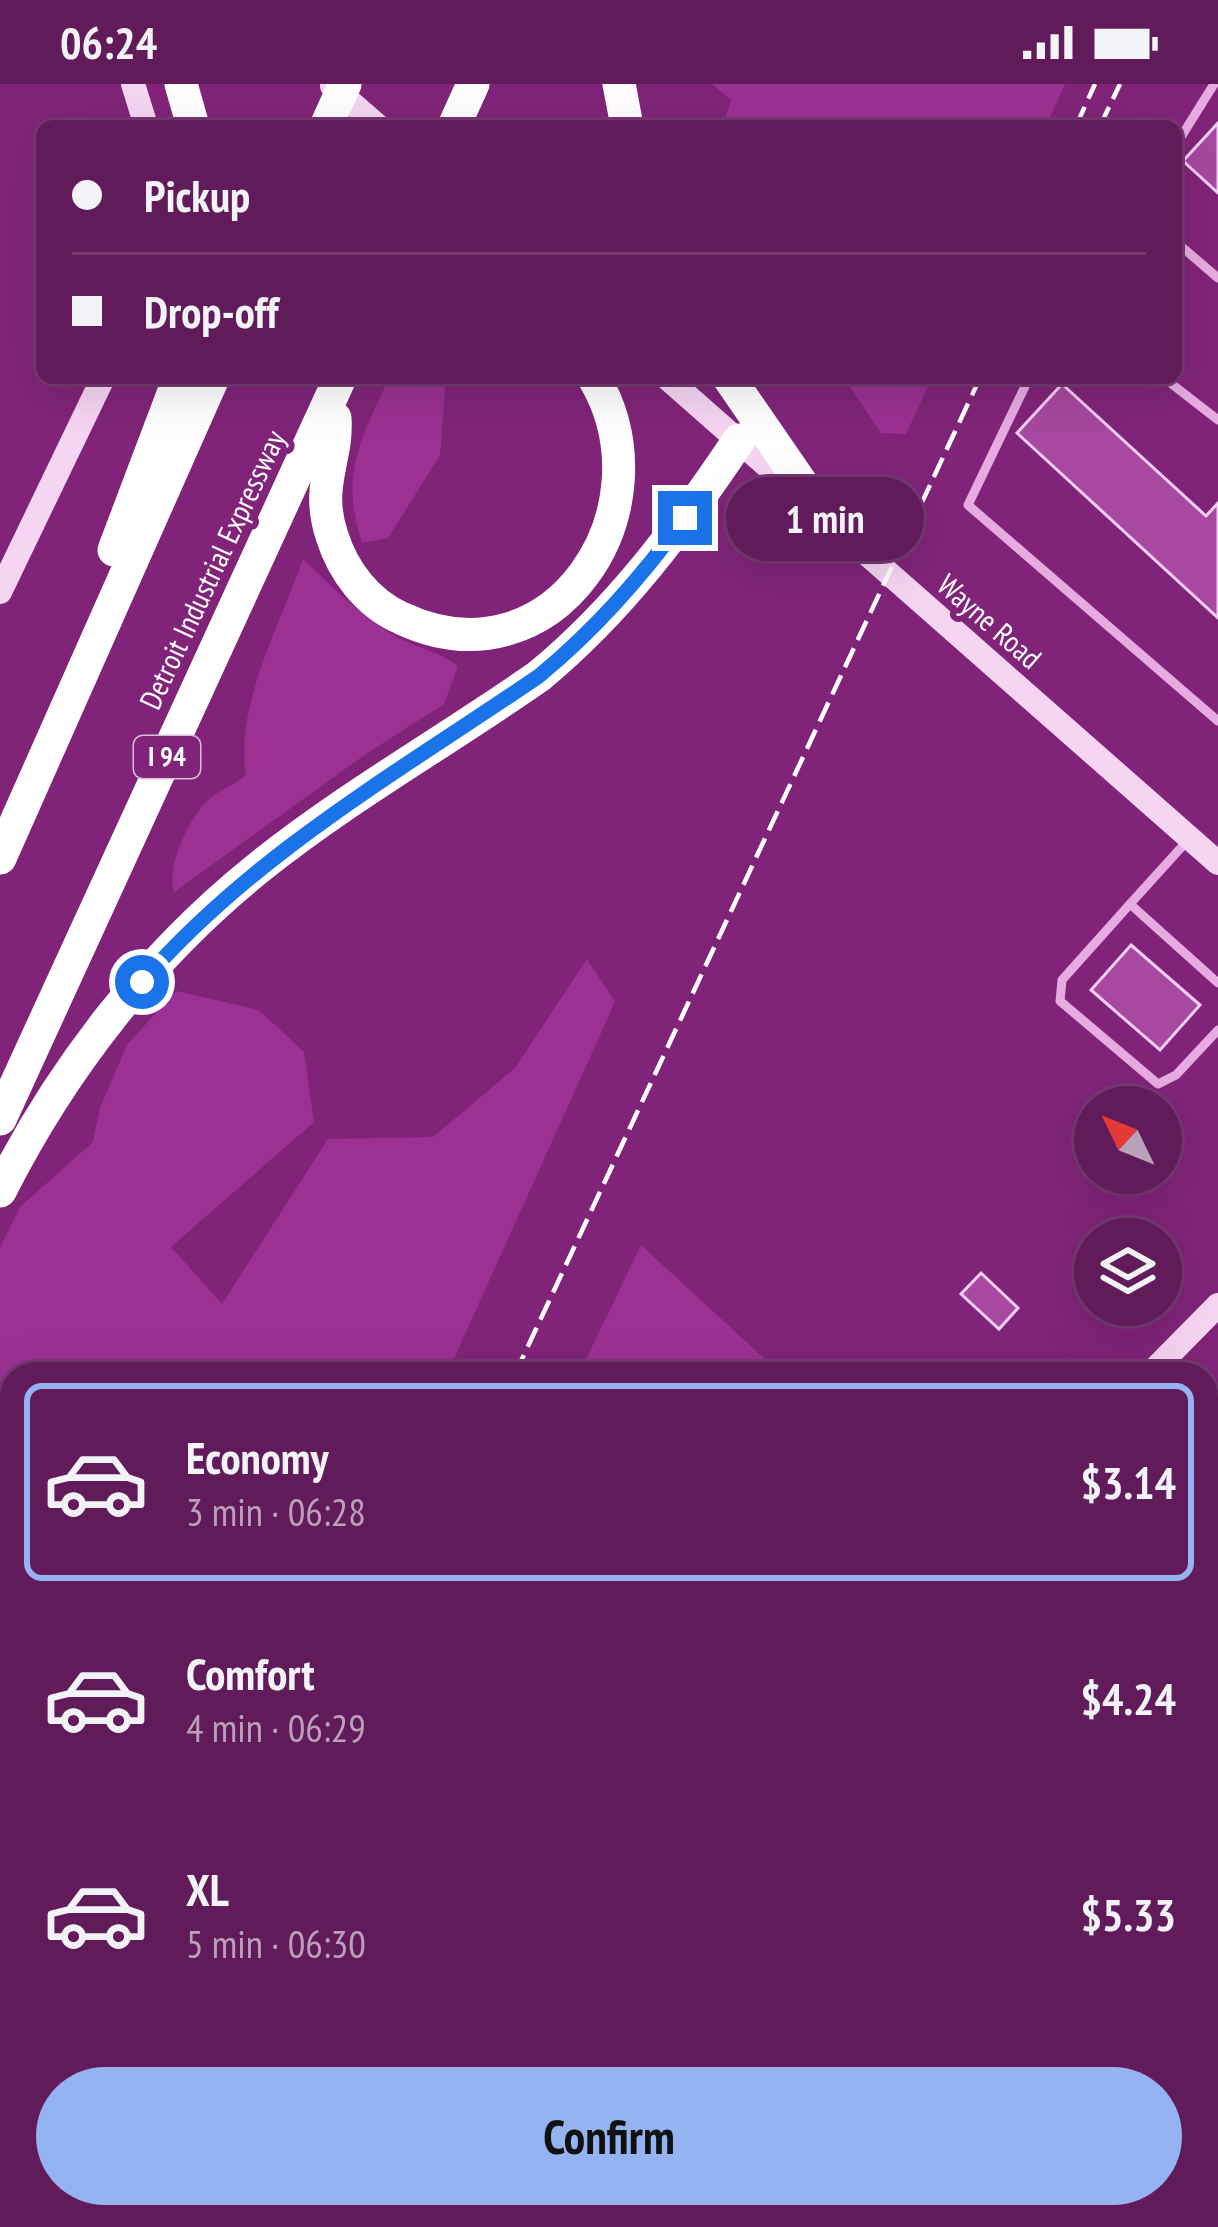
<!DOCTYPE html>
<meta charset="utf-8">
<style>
:root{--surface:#611b5b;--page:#672461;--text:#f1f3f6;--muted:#baa1bb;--line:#753971;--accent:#95b2f1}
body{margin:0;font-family:"PT Sans Narrow",sans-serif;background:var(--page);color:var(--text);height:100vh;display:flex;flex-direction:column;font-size:45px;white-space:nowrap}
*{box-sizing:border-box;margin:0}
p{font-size:39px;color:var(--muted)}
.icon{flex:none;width:66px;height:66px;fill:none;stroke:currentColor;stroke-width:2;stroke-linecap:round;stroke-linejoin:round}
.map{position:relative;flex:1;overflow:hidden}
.sheet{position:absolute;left:0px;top:1278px;width:1218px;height:867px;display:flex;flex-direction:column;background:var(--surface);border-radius:36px 36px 0 0;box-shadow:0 12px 48px #0002,0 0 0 3px var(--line)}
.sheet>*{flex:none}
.guide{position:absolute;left:36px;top:36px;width:1146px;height:264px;border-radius:18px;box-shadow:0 12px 48px #0002,0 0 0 3px var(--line);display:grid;align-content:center;height:264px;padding:0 36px;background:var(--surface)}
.needle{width:78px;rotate:313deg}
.buttons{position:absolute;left:1074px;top:1002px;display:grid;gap:24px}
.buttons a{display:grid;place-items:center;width:108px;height:108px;border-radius:50%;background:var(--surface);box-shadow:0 12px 48px #0002,0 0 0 3px var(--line);font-size:60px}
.end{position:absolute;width:54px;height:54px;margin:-27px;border:15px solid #1a73e8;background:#fff;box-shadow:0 0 0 6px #fff}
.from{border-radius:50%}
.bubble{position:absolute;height:84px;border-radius:42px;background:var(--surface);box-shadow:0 12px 48px #0002,0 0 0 3px var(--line);font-size:39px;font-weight:700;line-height:84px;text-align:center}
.guide b{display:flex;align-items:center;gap:42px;height:114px;font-size:45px}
.guide b+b{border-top:3px solid var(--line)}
.guide i{width:30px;height:30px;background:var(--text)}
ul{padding:21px 0 0;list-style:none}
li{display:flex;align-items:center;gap:36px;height:198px;margin:0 24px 18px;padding:0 12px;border:6px solid transparent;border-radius:18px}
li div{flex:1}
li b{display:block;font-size:45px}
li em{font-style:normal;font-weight:700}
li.on{border-color:var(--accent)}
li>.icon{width:108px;height:108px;stroke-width:1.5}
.cta{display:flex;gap:24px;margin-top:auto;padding:24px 36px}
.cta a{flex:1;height:138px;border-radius:72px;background:var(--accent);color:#111;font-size:48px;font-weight:700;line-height:138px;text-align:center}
.status{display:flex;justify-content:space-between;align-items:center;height:84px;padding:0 60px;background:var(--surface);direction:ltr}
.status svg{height:33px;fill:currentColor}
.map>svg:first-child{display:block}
.green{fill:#9b3193}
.building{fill:#a848a0;stroke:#f5cff3;stroke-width:3}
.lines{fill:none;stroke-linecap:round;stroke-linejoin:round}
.lane{stroke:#e7abe2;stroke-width:9}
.street{stroke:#e7abe2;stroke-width:12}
.secondary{stroke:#f6d5f3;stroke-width:24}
.highway{stroke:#fff;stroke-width:33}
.rail{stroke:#fff;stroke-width:4.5;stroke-dasharray:21 9;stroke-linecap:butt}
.highway-bridge{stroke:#fff;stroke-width:33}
.route{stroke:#1a73e8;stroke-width:15}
.labels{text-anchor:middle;stroke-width:12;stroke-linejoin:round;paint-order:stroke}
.shield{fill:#812479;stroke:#d9bdd7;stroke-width:3}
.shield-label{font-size:27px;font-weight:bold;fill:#fff}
.street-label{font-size:30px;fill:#fff;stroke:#812479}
</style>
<div class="status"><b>06:24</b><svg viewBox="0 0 49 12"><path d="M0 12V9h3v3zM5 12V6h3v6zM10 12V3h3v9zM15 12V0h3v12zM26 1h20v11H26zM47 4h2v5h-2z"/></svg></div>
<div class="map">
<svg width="1218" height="2143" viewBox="0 0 1218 2143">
<rect width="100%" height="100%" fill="#812479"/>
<path class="green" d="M712,0H1065L1046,42H723L731,16Z
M389,294H446L440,371L388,454L362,459C340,390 360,357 389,294Z
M844,294H932L906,350L881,349Z
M303,475C331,502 357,528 390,549C412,563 437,566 458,582L444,620L366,670L174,808C166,783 188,737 206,718C216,707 234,702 246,691C235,620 280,541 303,475Z
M587,875L615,918L447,1290H12V2133H65L60,2143H0V1164L20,1123L93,1058L100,1024L127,961L176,907L259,926L304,968L314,1038L171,1163L222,1220L328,1055L433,1053L515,984Z
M641,1161L781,1290H579Z"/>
<path class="building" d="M1218,39V109L1183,77Z
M1062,300L1206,432L1218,419V534L1017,349Z
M1131,861L1200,921L1160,966L1091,906Z
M981,1189L1018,1224L999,1245L961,1210Z"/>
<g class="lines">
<path class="lane" d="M1176,61L1214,0
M1176,158L1218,194
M1029,294L968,421L1218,637
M1164,294L1218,336
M1188,756L1130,820L1218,899
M1130,820L1062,896L1060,917L1158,1000L1176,991L1218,946"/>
<path class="street" d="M1206,1470L1218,1481
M1206,1827L1218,1837
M358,2133L369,2143
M754,2133L765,2143
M1150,2133L1161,2143"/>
<path class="secondary" d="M133,0L146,42
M332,2L378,42
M667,294L1218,779
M0,508L103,294
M1150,1290L1218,1221
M304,2143L314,2133"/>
<path class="highway" d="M181,0L193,42
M619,0L627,42
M454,42L473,0
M729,294L822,429
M335,334C338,376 315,401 332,452C343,487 367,519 401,534C553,606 672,426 594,294
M114,466L179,294
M0,774L213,294
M0,1035L340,294
M0,1107C62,984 150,871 257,785C345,714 446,657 539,592C620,525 680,444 739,356"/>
<path class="rail" d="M1076,42L1095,0
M1100,42L1120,0
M515,1290L980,294
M120,2143L125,2133"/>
<path class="highway-bridge" d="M326,42L345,0"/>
</g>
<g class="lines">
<path class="route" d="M142,898C253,770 400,687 539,592C596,545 641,493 685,434"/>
</g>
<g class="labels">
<rect class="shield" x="134" y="652" width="66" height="42" rx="9"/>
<g class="shield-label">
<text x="167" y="682">I 94</text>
</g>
<g class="street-label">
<text transform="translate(213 486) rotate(-65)" y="10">Detroit Industrial Expressway</text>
<text transform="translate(989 538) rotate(41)" y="10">Wayne Road</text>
</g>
</g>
</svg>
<div class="buttons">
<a><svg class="needle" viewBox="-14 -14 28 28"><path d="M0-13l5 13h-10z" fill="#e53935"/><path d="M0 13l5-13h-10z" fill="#baa1bb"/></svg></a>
<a><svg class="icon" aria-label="layers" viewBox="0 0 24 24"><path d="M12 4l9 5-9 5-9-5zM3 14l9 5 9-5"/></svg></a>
</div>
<i class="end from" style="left:142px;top:898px"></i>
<i class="end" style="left:685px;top:434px"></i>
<div class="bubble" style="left:726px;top:393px;width:198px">1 min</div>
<div class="guide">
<b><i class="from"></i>Pickup</b>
<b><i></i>Drop-off</b>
</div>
<section class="sheet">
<ul>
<li class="on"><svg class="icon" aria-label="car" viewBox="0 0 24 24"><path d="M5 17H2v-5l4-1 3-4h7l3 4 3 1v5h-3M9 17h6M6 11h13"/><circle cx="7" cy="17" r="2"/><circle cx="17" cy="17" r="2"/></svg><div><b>Economy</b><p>3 min · 06:28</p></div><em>$3.14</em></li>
<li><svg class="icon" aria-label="car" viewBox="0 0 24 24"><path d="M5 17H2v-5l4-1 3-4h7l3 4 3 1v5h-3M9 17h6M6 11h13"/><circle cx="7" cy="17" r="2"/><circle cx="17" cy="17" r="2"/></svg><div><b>Comfort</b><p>4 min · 06:29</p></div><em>$4.24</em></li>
<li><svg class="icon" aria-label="car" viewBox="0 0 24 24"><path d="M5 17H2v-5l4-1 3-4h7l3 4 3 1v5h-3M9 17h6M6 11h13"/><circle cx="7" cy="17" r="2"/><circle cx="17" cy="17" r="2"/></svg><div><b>XL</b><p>5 min · 06:30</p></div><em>$5.33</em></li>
</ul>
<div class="cta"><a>Confirm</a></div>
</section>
</div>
